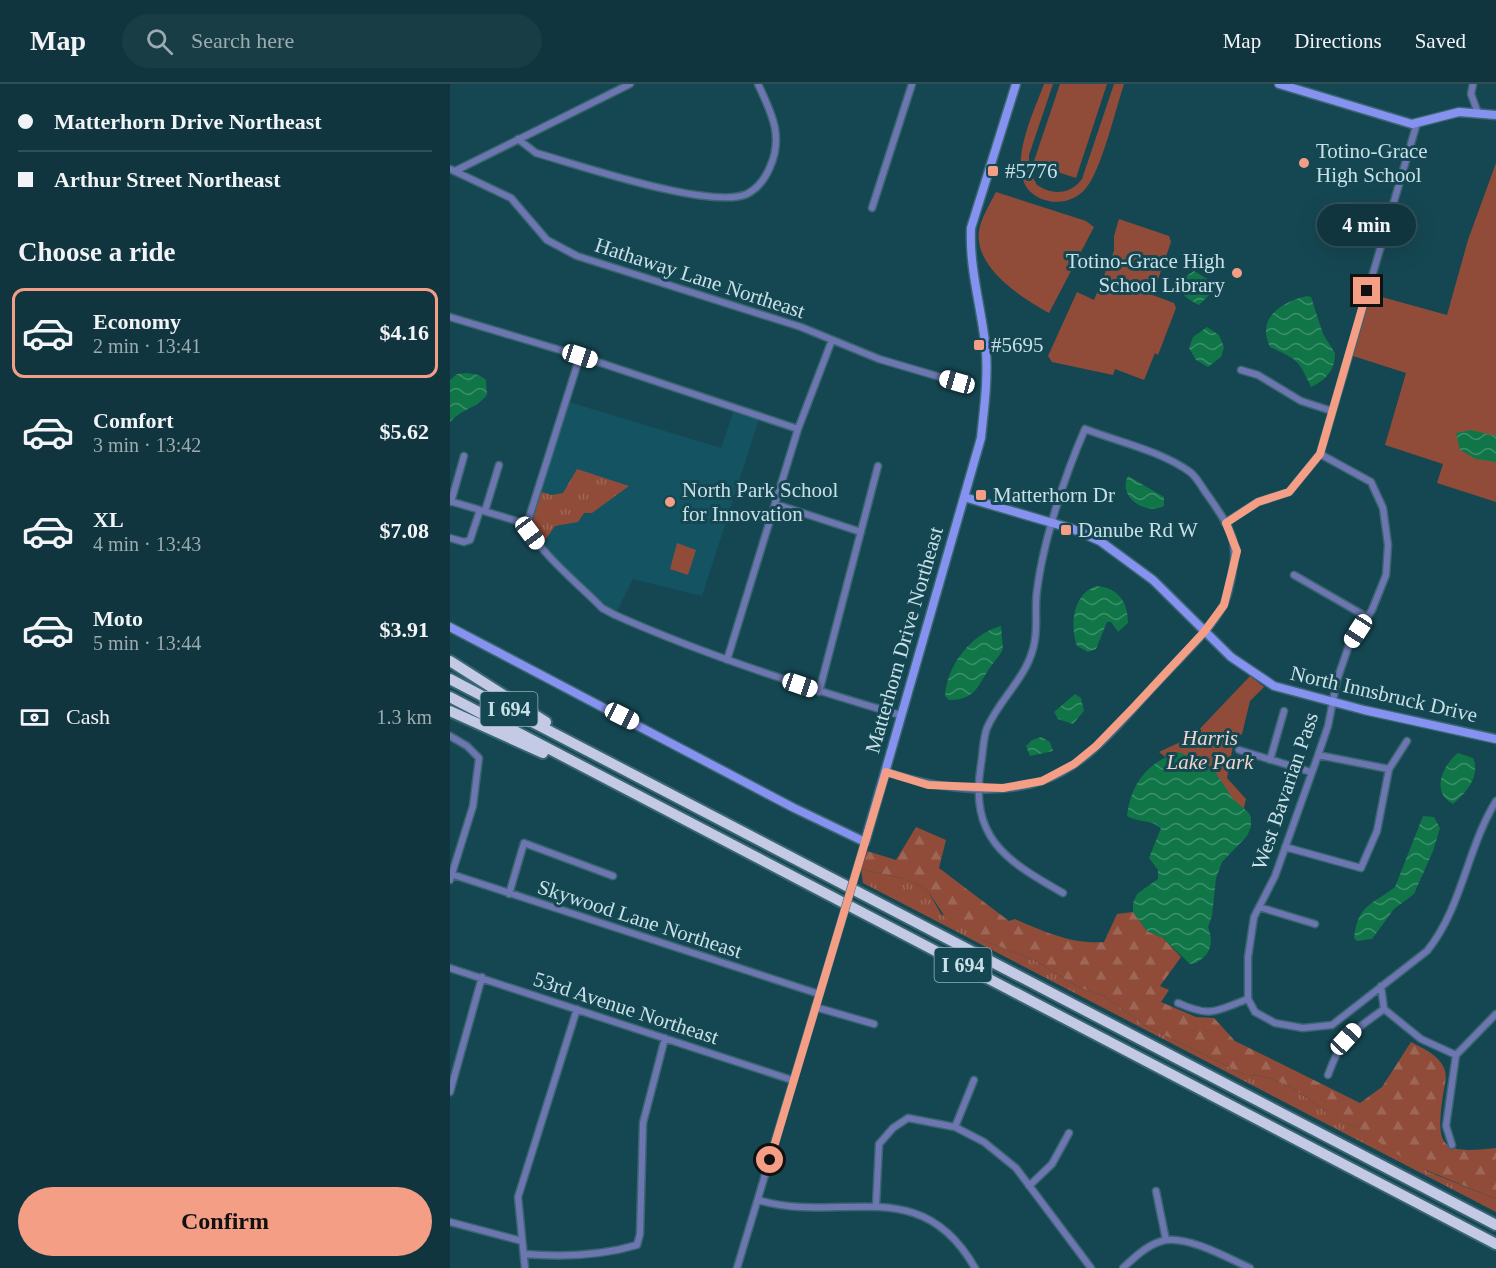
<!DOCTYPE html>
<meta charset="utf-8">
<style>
:root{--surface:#10353e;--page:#193d45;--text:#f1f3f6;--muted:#9cabb0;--line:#305058;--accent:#f49e86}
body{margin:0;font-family:Georgia,serif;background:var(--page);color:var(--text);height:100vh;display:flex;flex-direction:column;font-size:22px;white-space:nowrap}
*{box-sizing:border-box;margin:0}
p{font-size:20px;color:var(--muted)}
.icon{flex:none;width:33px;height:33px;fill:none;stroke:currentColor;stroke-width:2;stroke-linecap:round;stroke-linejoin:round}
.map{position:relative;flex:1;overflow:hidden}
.sheet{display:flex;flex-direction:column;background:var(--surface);width:450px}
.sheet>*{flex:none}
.banner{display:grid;align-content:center;height:132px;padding:0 18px;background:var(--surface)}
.end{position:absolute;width:27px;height:27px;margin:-14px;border:8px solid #f49e86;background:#111;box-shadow:0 0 0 3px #111}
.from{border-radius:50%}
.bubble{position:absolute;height:42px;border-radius:21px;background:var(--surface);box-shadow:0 6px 24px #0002,0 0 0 2px var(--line);font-size:20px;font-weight:700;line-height:42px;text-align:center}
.car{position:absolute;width:18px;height:36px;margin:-18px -9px;border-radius:8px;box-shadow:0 0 4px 2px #0007;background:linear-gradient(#fff 24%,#345 0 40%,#fff 0 76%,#345 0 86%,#fff 0)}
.banner b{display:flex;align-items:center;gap:21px;height:57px;font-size:22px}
.banner b+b{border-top:2px solid var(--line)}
.banner i{width:15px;height:15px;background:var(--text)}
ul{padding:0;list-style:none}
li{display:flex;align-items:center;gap:18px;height:90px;margin:0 12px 9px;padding:0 6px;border:3px solid transparent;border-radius:12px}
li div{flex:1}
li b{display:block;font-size:22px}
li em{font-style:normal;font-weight:700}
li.on{border-color:var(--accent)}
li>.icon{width:54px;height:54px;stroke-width:1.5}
h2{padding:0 18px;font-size:27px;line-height:72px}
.pay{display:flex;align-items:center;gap:15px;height:66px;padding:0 18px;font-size:22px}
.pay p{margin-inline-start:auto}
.action{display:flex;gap:12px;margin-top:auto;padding:12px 18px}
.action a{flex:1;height:69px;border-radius:36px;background:var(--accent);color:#111;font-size:24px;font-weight:700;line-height:69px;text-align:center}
header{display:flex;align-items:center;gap:36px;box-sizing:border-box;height:84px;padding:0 30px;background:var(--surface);border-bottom:2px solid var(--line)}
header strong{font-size:28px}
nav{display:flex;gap:33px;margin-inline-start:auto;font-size:21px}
.search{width:420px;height:54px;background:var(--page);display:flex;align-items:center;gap:15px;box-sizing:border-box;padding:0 21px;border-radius:33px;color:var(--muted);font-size:22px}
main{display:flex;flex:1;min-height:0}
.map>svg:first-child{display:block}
.built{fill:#145362}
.grass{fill:url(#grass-tufts)}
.forest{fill:url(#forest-firs)}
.park{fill:#904c39}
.water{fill:url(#water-waves)}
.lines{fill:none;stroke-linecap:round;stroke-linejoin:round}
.street-casing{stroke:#396670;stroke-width:9}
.secondary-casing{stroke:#396670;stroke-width:11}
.highway-casing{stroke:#396670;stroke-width:14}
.street{stroke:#6d76b1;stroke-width:6}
.secondary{stroke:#8692f0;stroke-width:8}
.highway{stroke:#c4c9e6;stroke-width:10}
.street-bridge-casing{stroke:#396670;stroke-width:9;stroke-linecap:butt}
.street-bridge{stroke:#6d76b1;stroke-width:6}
.route{stroke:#f49e86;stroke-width:8}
.poi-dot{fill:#f49e86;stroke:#154752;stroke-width:2}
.labels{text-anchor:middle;stroke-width:6;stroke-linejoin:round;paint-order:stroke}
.shield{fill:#154752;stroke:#92b2ba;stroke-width:1.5}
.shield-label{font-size:20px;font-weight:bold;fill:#c8e0e7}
.poi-label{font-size:21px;fill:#c8e0e7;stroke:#154752;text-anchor:start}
.street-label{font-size:21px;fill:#c8e0e7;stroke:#154752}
.park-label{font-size:21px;font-style:italic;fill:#f1d4cb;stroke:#154752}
</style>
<header>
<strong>Map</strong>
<div class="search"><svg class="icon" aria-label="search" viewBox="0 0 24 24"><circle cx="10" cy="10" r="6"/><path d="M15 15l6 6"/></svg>Search here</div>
<nav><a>Map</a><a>Directions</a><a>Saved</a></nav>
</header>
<main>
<section class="sheet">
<div class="banner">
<b><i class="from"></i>Matterhorn Drive Northeast</b>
<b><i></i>Arthur Street Northeast</b>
</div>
<h2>Choose a ride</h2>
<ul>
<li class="on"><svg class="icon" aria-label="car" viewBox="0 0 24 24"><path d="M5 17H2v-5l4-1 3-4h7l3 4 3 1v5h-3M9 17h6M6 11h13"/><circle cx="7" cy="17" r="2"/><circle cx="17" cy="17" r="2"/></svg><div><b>Economy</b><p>2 min · 13:41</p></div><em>$4.16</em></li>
<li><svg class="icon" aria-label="car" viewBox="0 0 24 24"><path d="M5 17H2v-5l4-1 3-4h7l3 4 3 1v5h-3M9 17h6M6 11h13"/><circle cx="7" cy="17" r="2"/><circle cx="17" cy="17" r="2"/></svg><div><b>Comfort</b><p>3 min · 13:42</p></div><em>$5.62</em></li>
<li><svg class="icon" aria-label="car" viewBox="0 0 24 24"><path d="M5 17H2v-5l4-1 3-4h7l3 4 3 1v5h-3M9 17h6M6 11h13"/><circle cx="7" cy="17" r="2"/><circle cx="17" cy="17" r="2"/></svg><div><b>XL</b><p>4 min · 13:43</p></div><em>$7.08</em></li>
<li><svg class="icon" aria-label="car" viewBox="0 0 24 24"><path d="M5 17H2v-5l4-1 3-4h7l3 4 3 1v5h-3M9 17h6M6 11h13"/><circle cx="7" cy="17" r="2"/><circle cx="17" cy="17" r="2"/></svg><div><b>Moto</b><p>5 min · 13:44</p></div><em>$3.91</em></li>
</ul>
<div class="pay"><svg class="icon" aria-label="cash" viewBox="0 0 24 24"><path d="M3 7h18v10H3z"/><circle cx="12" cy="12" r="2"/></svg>Cash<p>1.3 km</p></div>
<div class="action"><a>Confirm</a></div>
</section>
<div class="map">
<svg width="1046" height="1184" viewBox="0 0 1046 1184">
<defs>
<pattern id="grass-tufts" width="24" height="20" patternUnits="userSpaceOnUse" patternTransform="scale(1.5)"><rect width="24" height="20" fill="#904c39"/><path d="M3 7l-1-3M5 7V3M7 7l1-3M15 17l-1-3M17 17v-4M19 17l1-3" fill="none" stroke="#9e6656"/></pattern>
<pattern id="forest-firs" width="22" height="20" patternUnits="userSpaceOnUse" patternTransform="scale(1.5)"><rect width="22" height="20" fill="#904c39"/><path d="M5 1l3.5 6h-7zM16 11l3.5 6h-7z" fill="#9e6656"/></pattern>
<pattern id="water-waves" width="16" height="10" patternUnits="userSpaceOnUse" patternTransform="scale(1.5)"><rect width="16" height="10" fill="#107648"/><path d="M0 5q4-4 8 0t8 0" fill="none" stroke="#3c906b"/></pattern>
</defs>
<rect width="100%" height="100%" fill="#154752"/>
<path class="built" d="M119,318L271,364L284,326L309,335L252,512L183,495L165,531L152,524L90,463L77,440L92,408Z"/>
<path class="grass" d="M127,385L179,402L142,429H134L128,438L105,442L90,463L77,440L92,408L102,411L113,409Z
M411,785L455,795L468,801L478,807L491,830L533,856L586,877L628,903L654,912L694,941L795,991C825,990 849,1008 873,1025L878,1031L906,1043L979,1088L1046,1115V1128L413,799Z"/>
<path class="forest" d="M466,743L496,756L489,784L559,837L565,835C595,848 621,860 654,858L667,830L683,828L697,847L713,854L731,873L710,902L719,906L711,918L746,933L764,934L785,957L910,1019L932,1003L961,958C974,965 991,972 995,987C997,994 994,1004 993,1011C985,1065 992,1070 1046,1064V1115L964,1081L906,1043L877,1031L873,1025C849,1008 825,990 795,991L694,941L654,912L628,903L586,877L533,856L497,836L478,807L468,801L455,795L411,785L417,767L446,776Z"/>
<path class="park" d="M594,0H603L579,71V86L587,101C603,112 621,110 632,95L664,0H674C666,24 651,87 636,104C627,115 613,120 599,117C545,105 583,31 594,0Z
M610,0H657L626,94L583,80Z
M1046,79V418L987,399L993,380L935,361L956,289L903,272L921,210L997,231L1018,156Z
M546,108L636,137L644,143L599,229C572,214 524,184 529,147C531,134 540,120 546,108Z
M669,135L719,152L721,158L703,210L697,209L724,219L726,224L708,271L705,269L694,296L665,285L663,291L602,278L598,272L627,208L644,216L664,167V152Z
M227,459L246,466L238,491L220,485Z
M800,592L814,603L800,617L792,650L784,656L777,694L796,715L792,732L709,668L743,652Z"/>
<path class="water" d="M744,187L759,196L760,210L749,221C736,214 727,210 732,195Z
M857,212L861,213L873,250L885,269C885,286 876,296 861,303C848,275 848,276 820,263C806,234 831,218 857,212Z
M757,243L769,251L774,263L771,273L758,283L746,276L739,264L743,253Z
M17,289L29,291L36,296L37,311C27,324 11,325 0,338V296L7,290Z
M1021,346L1046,352V378L1026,375L1010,366L1006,349Z
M678,392L714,413V422C696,432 667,413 678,392Z
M648,502C669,505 678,518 678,539L668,548L661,538H657L646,565L638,568L627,562C619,540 624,507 648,502Z
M551,542L553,564C551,571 546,575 542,581C528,599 528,616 499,616L495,612C497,581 521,550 551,542Z
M625,610L631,614L634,627L623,640L608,635L604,628Z
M591,653L600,658L603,667L580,672L576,662L582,656Z
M728,668L753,676L764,686L783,715L799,729L801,734V743L797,752L772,778L766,794L762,832L758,843C764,859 761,870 746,879L740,880L713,854L697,847L683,828V819L687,810L708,795V786L699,774L711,744C700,735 689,739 677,732C681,699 697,679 728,668Z
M1008,669L1023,674C1031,692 1016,709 1003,720C980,708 993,681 1008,669Z
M973,732L984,733L990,744L983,767L964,810L944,825L922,855L907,857L904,854C908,820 922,821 945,803Z"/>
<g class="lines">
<defs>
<path id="street" d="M1023,0L1021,10L1028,29
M68,55L86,69C129,81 260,126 297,110C309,104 315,95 320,83C334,52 321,28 308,0
M0,85L61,114L97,156L127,172L351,243L429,275L507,298
M5,87L180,0
M422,124L462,0
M0,233L130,272L348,345
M130,272L77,440C84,464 133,504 152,524L165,531C257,572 353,603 450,631
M791,286L808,291L851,317L882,327
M870,370L921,398L933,424L938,461L936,491L922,526L899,561L887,596L878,642L866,677L825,792L804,833L798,873V915L805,928L825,939L853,944L882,941L977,867C1012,824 1017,764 1046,717
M0,417L77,440
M1,418L14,372
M325,420L411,448
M35,427L49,381
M775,439L808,418L839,408L870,370L967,39
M0,454L14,458L20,456L30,426
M844,491L917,533
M277,576L348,345L382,256
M369,608L428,382
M0,652L17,662L29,674L23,722L0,796
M789,666L861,688
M868,671L939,685
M820,676L834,627
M436,688C484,703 542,714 592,697C639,681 673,635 705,601C727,576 757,551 773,522C778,514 780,501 782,492C789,454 780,444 759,413C753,406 748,394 740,388C711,367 669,358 635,345C615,391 593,457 587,507C584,527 589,545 583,565C575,595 549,616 537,644C533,654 533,669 531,680C519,754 555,776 613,809
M835,763L911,784L927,747L939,685L957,657
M408,781L415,758
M1,790L369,910
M59,810L74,759L163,792
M809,823L865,840
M0,884L342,996
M931,902L934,925L971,955L1006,971
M728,919C762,934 765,927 798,915
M365,923L424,940
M1006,971L1046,930
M878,991C892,952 901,949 934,925
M0,1008L32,893
M505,1043L524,996
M1002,1061L996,1042L1006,971
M579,1102L602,1080L619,1049
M706,1107L716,1156
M308,1116C392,1141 470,1087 525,1184
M426,1122L429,1060L443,1044L458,1034L505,1043L534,1058L566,1084L641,1184
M0,1138L72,1157
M74,1170C111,1173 150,1172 187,1161L190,1150L193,1039L215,954
M75,1184L68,1113L127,925
M287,1184L390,842
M673,1184C685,1173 699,1159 716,1156C741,1153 778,1174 800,1184"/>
<path id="secondary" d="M829,0L962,40L1009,28L1046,31
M514,413L623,445L650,457L703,496L781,573L824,602L914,626L1046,655
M0,543L344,724L415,758L531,354C534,325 538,297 536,267C532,225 519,186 521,144L566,0"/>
<path id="highway" d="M0,577L96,638
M0,595L1046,1141
M0,613L1046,1160
M0,627L93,669"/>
</defs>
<use href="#street" class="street-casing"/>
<use href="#secondary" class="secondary-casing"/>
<use href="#highway" class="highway-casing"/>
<use href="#street" class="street"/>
<use href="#secondary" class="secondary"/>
<use href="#highway" class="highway"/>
<defs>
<path id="street-bridge" d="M390,842L408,781"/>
</defs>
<use href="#street-bridge" class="street-bridge-casing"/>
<use href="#street-bridge" class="street-bridge"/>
</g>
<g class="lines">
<path class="route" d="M320,1076L436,688L478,701L553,704L592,697L624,680L646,662L682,625L754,548L774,521L787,467L776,439L808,418L839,408L870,370L917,207"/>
</g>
<g class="poi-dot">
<circle cx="854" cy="79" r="6"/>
<rect x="537" y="81" width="12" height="12" rx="3"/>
<circle cx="787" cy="189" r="6"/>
<rect x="523" y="255" width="12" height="12" rx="3"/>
<rect x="525" y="405" width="12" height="12" rx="3"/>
<circle cx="220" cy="418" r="6"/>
<rect x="610" y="440" width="12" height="12" rx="3"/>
</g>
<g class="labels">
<g class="shield">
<rect x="30.5" y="608" width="57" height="34" rx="4.5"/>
<rect x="484.5" y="864" width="57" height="34" rx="4.5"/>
</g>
<g class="shield-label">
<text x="59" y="632">I 694</text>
<text x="513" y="888">I 694</text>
</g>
<g class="poi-label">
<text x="866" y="74">Totino-Grace<tspan x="866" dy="24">High School</tspan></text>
<text x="555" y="94">#5776</text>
<text x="775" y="184" text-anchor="end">Totino-Grace High<tspan x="775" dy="24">School Library</tspan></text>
<text x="541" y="268">#5695</text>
<text x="232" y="413">North Park School<tspan x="232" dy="24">for Innovation</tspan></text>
<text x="543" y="418">Matterhorn Dr</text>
<text x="628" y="453">Danube Rd W</text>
</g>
<g class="street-label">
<text transform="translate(250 194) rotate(18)" y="7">Hathaway Lane Northeast</text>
<text transform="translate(454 556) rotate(-74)" y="7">Matterhorn Drive Northeast</text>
<text transform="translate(934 610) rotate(13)" y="7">North Innsbruck Drive</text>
<text transform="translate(835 707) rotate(-71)" y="7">West Bavarian Pass</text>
<text transform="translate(190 835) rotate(18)" y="7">Skywood Lane Northeast</text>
<text transform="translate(176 924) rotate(18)" y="7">53rd Avenue Northeast</text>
</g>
<g class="park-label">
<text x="760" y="661">Harris<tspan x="760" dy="24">Lake Park</tspan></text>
</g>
</g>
</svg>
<i class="end from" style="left:320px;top:1076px"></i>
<i class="end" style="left:917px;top:207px"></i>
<div class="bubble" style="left:867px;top:120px;width:99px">4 min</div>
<i class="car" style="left:130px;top:272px;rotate:108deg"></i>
<i class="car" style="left:507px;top:298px;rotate:286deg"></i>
<i class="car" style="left:80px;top:449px;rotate:143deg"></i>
<i class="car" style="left:908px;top:547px;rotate:213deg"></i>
<i class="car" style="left:350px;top:601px;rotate:109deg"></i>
<i class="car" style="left:172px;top:632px;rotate:117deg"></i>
<i class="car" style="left:896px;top:955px;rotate:43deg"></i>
</div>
</main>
